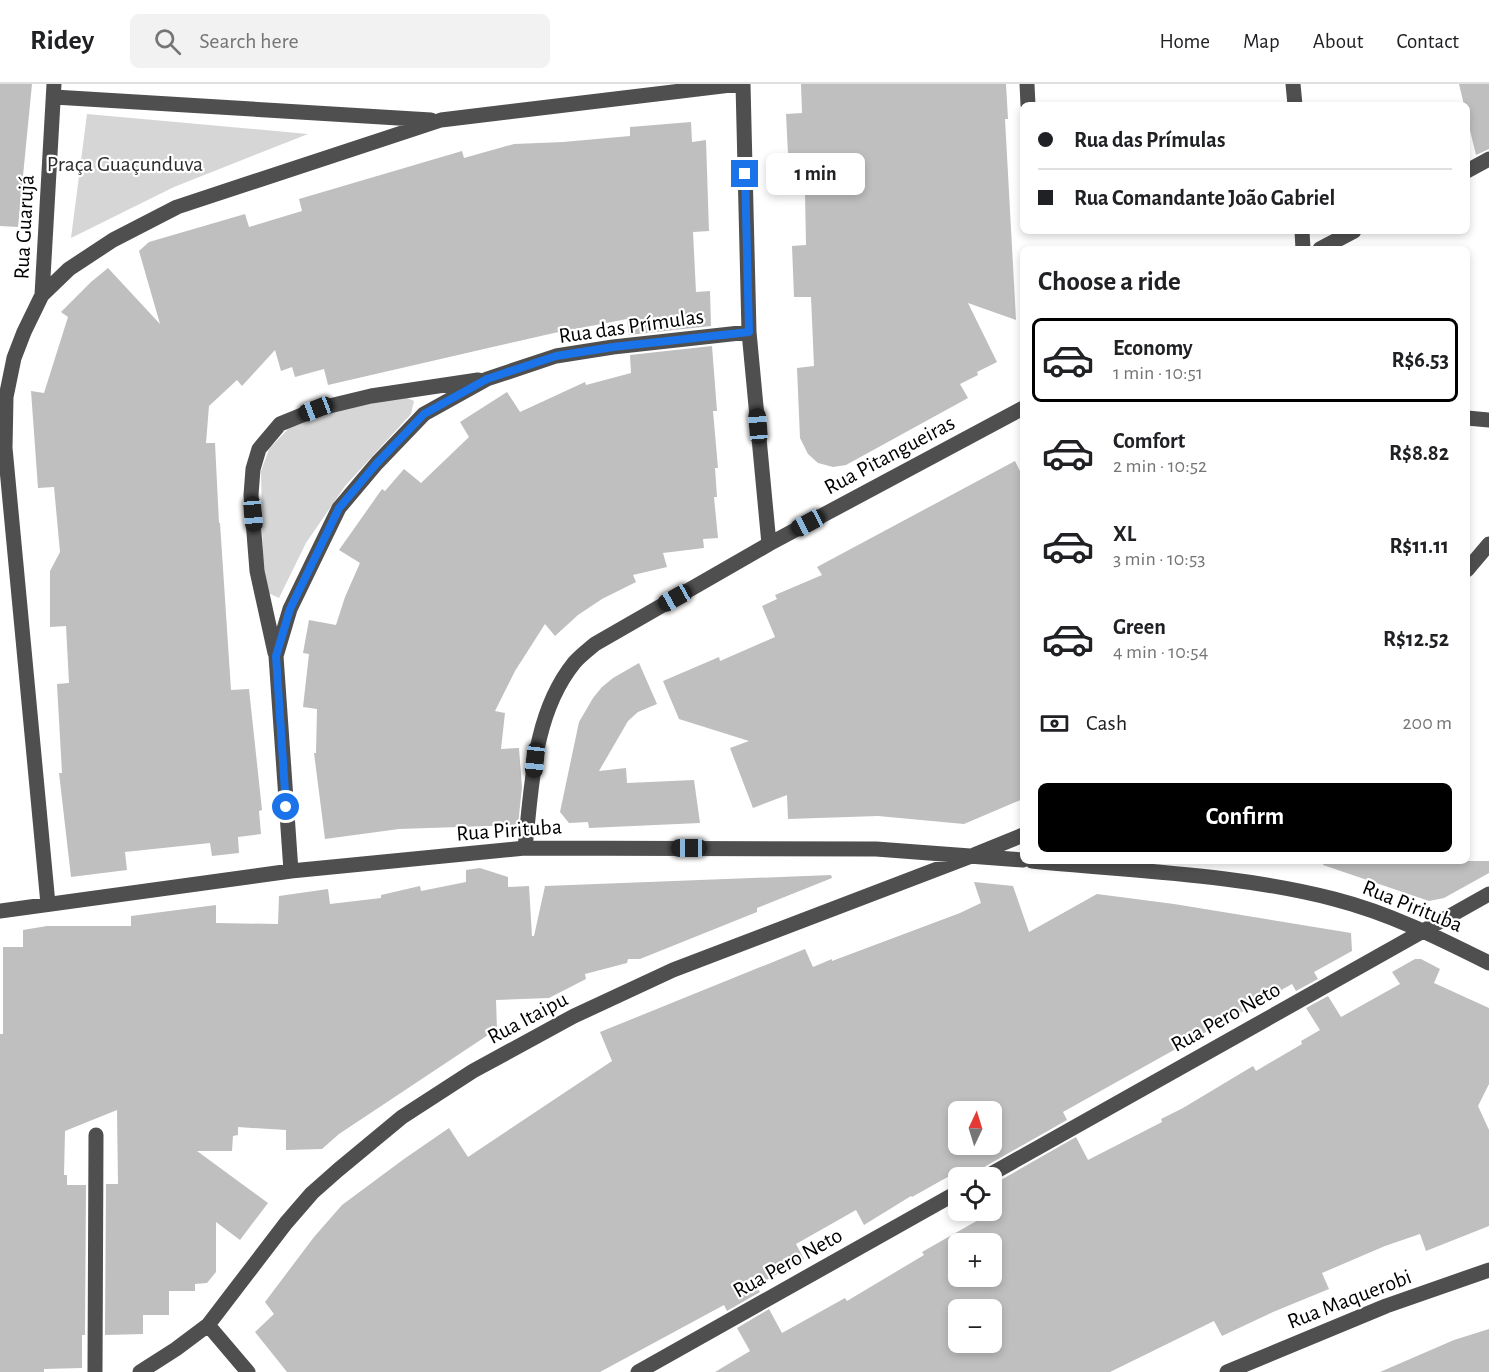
<!DOCTYPE html>
<meta charset="utf-8">
<style>
:root{--surface:#fff;--page:#f2f2f2;--text:#202124;--muted:#757577;--line:#e0e0e0;--accent:#000}
body{margin:0;font-family:"Alegreya Sans",sans-serif;background:var(--page);color:var(--text);height:100vh;display:flex;flex-direction:column;font-size:22px;white-space:nowrap}
*{box-sizing:border-box;margin:0}
p{font-size:20px;color:var(--muted)}
.icon{flex:none;width:33px;height:33px;fill:none;stroke:currentColor;stroke-width:2;stroke-linecap:round;stroke-linejoin:round}
.map{position:relative;flex:1;overflow:hidden}
.drawer{position:absolute;left:1020px;top:162px;width:450px;height:618px;display:flex;flex-direction:column;background:var(--surface);border-radius:9px;box-shadow:0 3px 9px #0003}
.drawer>*{flex:none}
.banner{position:absolute;left:1020px;top:18px;width:450px;height:132px;border-radius:9px;box-shadow:0 3px 9px #0003;display:grid;align-content:center;height:132px;padding:0 18px;background:var(--surface)}
.needle{width:39px;rotate:4deg}
.fabs{position:absolute;left:948px;top:1017px;display:grid;gap:12px}
.fabs a{display:grid;place-items:center;width:54px;height:54px;border-radius:9px;background:var(--surface);box-shadow:0 3px 9px #0003;font-size:30px}
.end{position:absolute;width:27px;height:27px;margin:-14px;border:8px solid #1a73e8;background:#fff;box-shadow:0 0 0 3px #fff}
.from{border-radius:50%}
.bubble{position:absolute;height:42px;border-radius:9px;background:var(--surface);box-shadow:0 3px 9px #0003;font-size:20px;font-weight:600;line-height:42px;text-align:center}
.car{position:absolute;width:18px;height:36px;margin:-18px -9px;border-radius:8px;box-shadow:0 0 4px 2px #0007;background:linear-gradient(#222 24%,#8ab4d8 0 40%,#222 0 76%,#8ab4d8 0 86%,#222 0)}
.banner b{display:flex;align-items:center;gap:21px;height:57px;font-size:22px}
.banner b+b{border-top:2px solid var(--line)}
.banner i{width:15px;height:15px;background:var(--text)}
ul{padding:0;list-style:none}
li{display:flex;align-items:center;gap:18px;height:84px;margin:0 12px 9px;padding:0 6px;border:3px solid transparent;border-radius:9px}
li div{flex:1}
li b{display:block;font-size:22px}
li em{font-style:normal;font-weight:600}
li.active{border-color:var(--accent)}
li>.icon{width:54px;height:54px;stroke-width:1.5}
h2{padding:0 18px;font-size:27px;line-height:72px}
.pay{display:flex;align-items:center;gap:15px;height:66px;padding:0 18px;font-size:22px}
.pay p{margin-inline-start:auto}
.button{display:flex;gap:12px;margin-top:auto;padding:12px 18px}
.button a{flex:1;height:69px;border-radius:9px;background:var(--accent);color:#fff;font-size:24px;font-weight:600;line-height:69px;text-align:center}
header{display:flex;align-items:center;gap:36px;box-sizing:border-box;height:84px;padding:0 30px;background:var(--surface);border-bottom:2px solid var(--line)}
header strong{font-size:28px}
nav{display:flex;gap:33px;margin-inline-start:auto;font-size:21px}
.search{width:420px;height:54px;background:var(--page);display:flex;align-items:center;gap:15px;box-sizing:border-box;padding:0 21px;border-radius:9px;color:var(--muted);font-size:22px}
.map>svg:first-child{display:block}
.green{fill:#d6d6d6}
.building{fill:#bfbfbf;fill-rule:evenodd}
.lines{fill:none;stroke-linecap:round;stroke-linejoin:round}
.minor{stroke:#4f4f4f;stroke-width:15}
.route{stroke:#1a73e8;stroke-width:8}
.labels{text-anchor:middle;stroke-width:4.5;stroke-linejoin:round;paint-order:stroke}
.park-label{font-size:22px;fill:#2d2d2d;stroke:#fff}
.street-label{font-size:22px;fill:#000;stroke:#fff}
</style>
<header>
<strong>Ridey</strong>
<div class="search"><svg class="icon" aria-label="search" viewBox="0 0 24 24"><circle cx="10" cy="10" r="6"/><path d="M15 15l6 6"/></svg>Search here</div>
<nav><a>Home</a><a>Map</a><a>About</a><a>Contact</a></nav>
</header>
<div class="map">
<svg width="1489" height="1288" viewBox="0 0 1489 1288">
<rect width="100%" height="100%" fill="#fff"/>
<path class="green" d="M87,30L308,50L174,103L71,154Z
M403,312L414,317L411,330L345,402L306,459L279,514L268,509L263,485L261,387L269,365L288,345L323,330Z"/>
<path class="building" d="M0,0H32L18,143L0,142Z
M801,0H1006L1008,35H1005L1016,236L968,219L997,278L977,288L978,291L960,300L968,314L846,381L833,383L818,379L808,370L800,354L797,284L814,282L811,213H794L792,162L806,161L805,110H790L786,30L802,29Z
M1459,0H1489V65L1476,71L1467,34V21H1464Z
M691,38L692,58L706,56L709,147L693,148L696,208L710,207L711,242L629,251L627,235L554,249L328,301L324,285L295,293L292,283L281,287L275,266L242,302L237,296L209,322L206,359H215L219,439H220L231,606L249,605L262,726L259,727L261,750L238,753L239,769L212,772L210,759L125,768L127,786L71,793L59,689H62L57,600L69,599L66,542L50,543V487L60,468L54,403L38,404L31,307L44,309L68,233L61,228L91,198L108,184L160,240L139,167L149,158L245,130L249,143L302,127L299,115L462,67L464,74L514,60L563,58L630,52V43Z
M712,262L717,327H713L718,384H715L717,413H714L718,454L703,455L704,464L663,469L667,483L633,491L636,498L602,515L578,531L555,552L545,540L515,587L495,627L505,629L501,665L519,664L522,703L518,741L399,745L325,755L314,669H316L317,625L303,623L309,570L303,569L309,536L336,541L345,513L360,479L339,466L382,405L385,407L404,385L421,399L469,353L460,338L507,308L520,328L585,298L586,301L631,289L630,271Z
M1015,377L1023,393V715L964,740L878,732L788,735L787,711L753,724L730,664L749,657L679,635L663,597L719,573L720,577L775,553L762,522L777,515L775,511L822,491L817,483Z
M639,579L657,620L638,628L628,637L599,687L626,684L627,699L694,696L700,739L589,744L588,738L569,739L560,728L579,638L593,614L602,603L613,594Z
M1324,777H1489V789L1444,814L1429,817L1323,781Z
M480,784L508,793V803L529,802L532,852H534L545,802L831,791L832,794L757,824V828L640,875H628L627,879L585,890L586,895L549,914L496,916L497,945L339,1050L322,1065L286,1066V1046L238,1043V1051L233,1052L232,1067H197L268,1119L240,1156L216,1138V1188L207,1199L195,1200V1207H169V1231H143V1250L105,1251L106,1100H118L117,1026L65,1047L64,1091H67V1101H86L85,1251H82V1284L44,1285V1288H0V950H3V863H23V846L47,842H131V832L216,821V839L278,840L279,812L328,805L330,820L381,814V811L420,802L421,807L466,798V786Z
M974,798L1013,802L1029,848L1097,810L1174,820L1351,849L1352,867L1314,888L1318,895L1296,907L1292,900L1063,1028L1067,1036L979,1086L974,1094H958V1098L953,1090L912,1113L911,1112L864,1141L856,1126L796,1160L804,1175L756,1202L760,1208L727,1227L724,1221L600,1288H287L255,1248L274,1230L265,1218L314,1153L342,1121L404,1075L449,1044L468,1073L612,977L600,948L805,865L813,883L832,875V877L960,829L981,819ZM958,1028H992V1060H958Z
M1415,875H1421L1440,885L1434,899L1489,924V1000L1478,1022L1489,1046V1142L1426,1167L1420,1150L1385,1162L1322,1189L1329,1205L1273,1228L1222,1252L1214,1237L1110,1288H715L750,1267L737,1244L769,1225L782,1249L845,1214L847,1217L924,1171L922,1168L980,1135L975,1126H992V1101L1076,1053L1088,1076L1162,1038L1161,1035L1183,1024L1253,982L1256,987L1302,960L1301,957L1320,946L1306,924L1328,912L1341,933L1400,900L1392,888ZM958,1160H992V1192H958ZM958,1226H992V1258H958Z
M1489,1245V1288H1380L1454,1256Z"/>
<g class="lines">
<path class="minor" d="M743,0L749,248L769,460
M1027,0L1028,21
M1293,0L1295,21
M54,13L431,36
M1467,87L1489,75
M1302,147L1303,165
M1320,165L1354,147
M42,211L69,185L113,156L177,123L441,36L739,0
M1467,334L1489,336
M1467,486L1489,460
M275,569L257,487L251,411L253,385L259,365L280,340L317,325L371,312L478,296
M525,764C532,701 533,630 574,579C580,572 588,566 595,560L769,460L1023,324
M1032,777C1130,787 1239,790 1334,815C1389,829 1439,854 1489,879
M291,787L276,572L290,525L339,424L377,379L424,330L487,295L556,272L613,263L749,248
M48,820L5,364L6,313L14,274L24,248L42,211L54,0
M0,827L291,787L525,764L876,765L1023,776
M984,1094L1489,810
M208,1241L248,1288
M95,1288L96,1051
M140,1288L176,1265L208,1241L286,1139L312,1109L338,1086L402,1033L473,987L574,932L673,886L974,771L1023,751
M638,1288L958,1108
M1227,1288L1386,1222L1489,1186"/>
</g>
<g class="lines">
<path class="route" d="M286,723L276,572L290,525L339,424L377,379L424,330L487,295L556,272L613,263L749,248L745,90"/>
</g>
<g class="labels">
<g class="park-label">
<text x="125" y="87">Praça Guaçunduva</text>
</g>
<g class="street-label">
<text transform="translate(23 143) rotate(-87)" y="8">Rua Guarujá</text>
<text transform="translate(631 241) rotate(-8)" y="8">Rua das Prímulas</text>
<text transform="translate(889 370) rotate(-28)" y="8">Rua Pitangueiras</text>
<text transform="translate(509 745) rotate(-4)" y="8">Rua Pirituba</text>
<text transform="translate(1413 821) rotate(22)" y="8">Rua Pirituba</text>
<text transform="translate(1225 932) rotate(-29)" y="8">Rua Pero Neto</text>
<text transform="translate(527 933) rotate(-28)" y="8">Rua Itaipu</text>
<text transform="translate(787 1178) rotate(-29)" y="8">Rua Pero Neto</text>
<text transform="translate(1349 1214) rotate(-21)" y="8">Rua Maquerobi</text>
</g>
</g>
</svg>
<div class="fabs">
<a><svg class="needle" viewBox="-14 -14 28 28"><path d="M0-13l5 13h-10z" fill="#e53935"/><path d="M0 13l5-13h-10z" fill="#757577"/></svg></a>
<a><svg class="icon" aria-label="locate" viewBox="0 0 24 24"><circle cx="12" cy="12" r="6"/><path d="M12 2v4M12 18v4M2 12h4M18 12h4"/></svg></a>
<a>+</a>
<a>−</a>
</div>
<i class="end from" style="left:286px;top:723px"></i>
<i class="end" style="left:745px;top:90px"></i>
<div class="bubble" style="left:766px;top:69px;width:99px">1 min</div>
<i class="car" style="left:316px;top:325px;rotate:249deg"></i>
<i class="car" style="left:758px;top:342px;rotate:355deg"></i>
<i class="car" style="left:253px;top:430px;rotate:175deg"></i>
<i class="car" style="left:808px;top:439px;rotate:242deg"></i>
<i class="car" style="left:675px;top:514px;rotate:241deg"></i>
<i class="car" style="left:535px;top:676px;rotate:186deg"></i>
<i class="car" style="left:689px;top:764px;rotate:270deg"></i>
<div class="banner">
<b><i class="from"></i>Rua das Prímulas</b>
<b><i></i>Rua Comandante João Gabriel</b>
</div>
<section class="drawer">
<h2>Choose a ride</h2>
<ul>
<li class="active"><svg class="icon" aria-label="car" viewBox="0 0 24 24"><path d="M5 17H2v-5l4-1 3-4h7l3 4 3 1v5h-3M9 17h6M6 11h13"/><circle cx="7" cy="17" r="2"/><circle cx="17" cy="17" r="2"/></svg><div><b>Economy</b><p>1 min · 10:51</p></div><em>R$6.53</em></li>
<li><svg class="icon" aria-label="car" viewBox="0 0 24 24"><path d="M5 17H2v-5l4-1 3-4h7l3 4 3 1v5h-3M9 17h6M6 11h13"/><circle cx="7" cy="17" r="2"/><circle cx="17" cy="17" r="2"/></svg><div><b>Comfort</b><p>2 min · 10:52</p></div><em>R$8.82</em></li>
<li><svg class="icon" aria-label="car" viewBox="0 0 24 24"><path d="M5 17H2v-5l4-1 3-4h7l3 4 3 1v5h-3M9 17h6M6 11h13"/><circle cx="7" cy="17" r="2"/><circle cx="17" cy="17" r="2"/></svg><div><b>XL</b><p>3 min · 10:53</p></div><em>R$11.11</em></li>
<li><svg class="icon" aria-label="car" viewBox="0 0 24 24"><path d="M5 17H2v-5l4-1 3-4h7l3 4 3 1v5h-3M9 17h6M6 11h13"/><circle cx="7" cy="17" r="2"/><circle cx="17" cy="17" r="2"/></svg><div><b>Green</b><p>4 min · 10:54</p></div><em>R$12.52</em></li>
</ul>
<div class="pay"><svg class="icon" aria-label="cash" viewBox="0 0 24 24"><path d="M3 7h18v10H3z"/><circle cx="12" cy="12" r="2"/></svg>Cash<p>200 m</p></div>
<div class="button"><a>Confirm</a></div>
</section>
</div>
